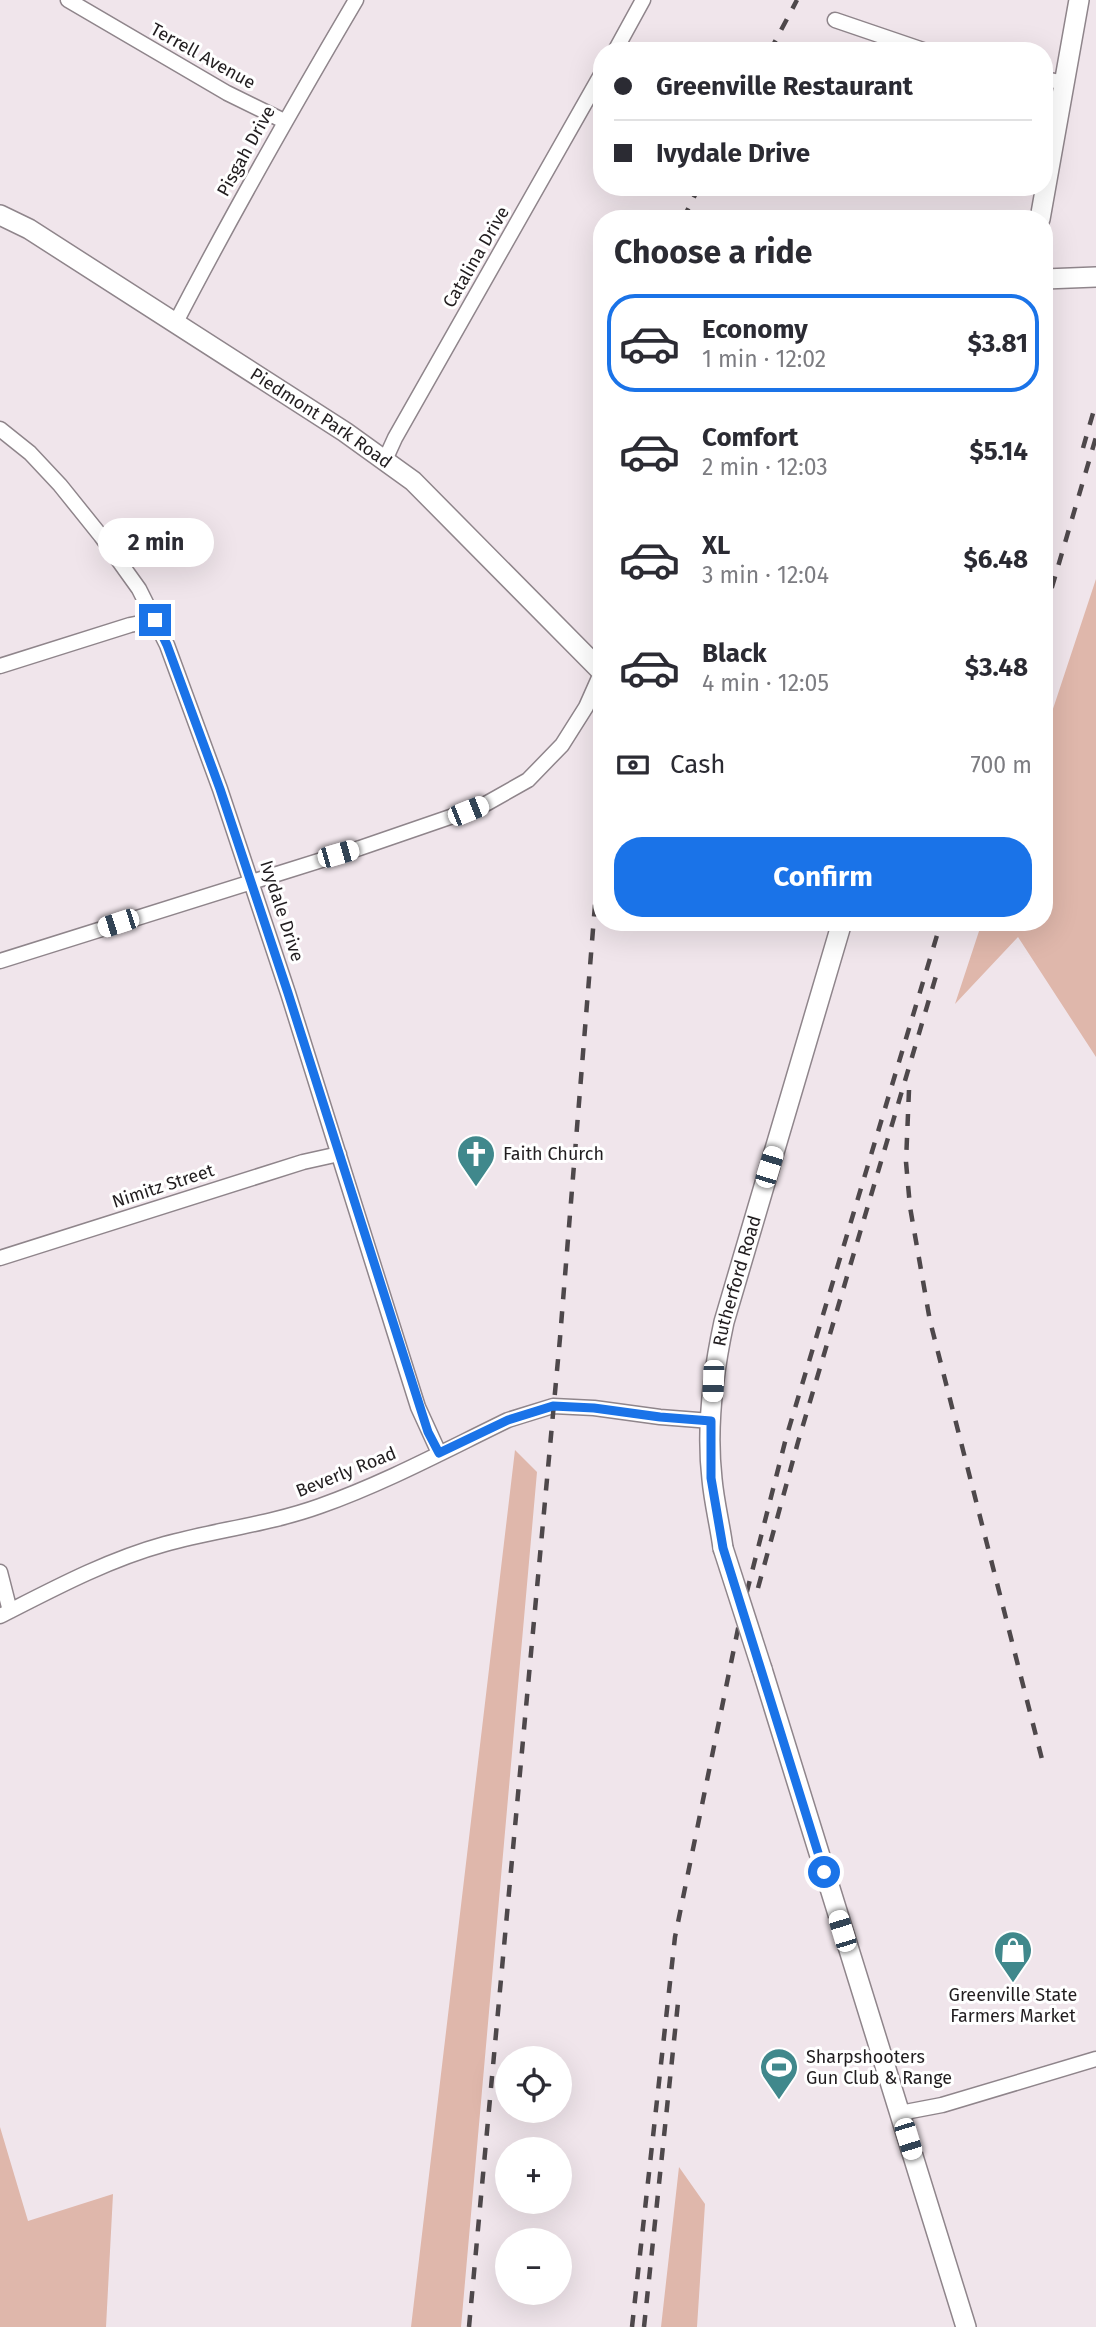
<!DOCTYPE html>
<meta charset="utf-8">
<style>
:root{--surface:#fff;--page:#f7f7f7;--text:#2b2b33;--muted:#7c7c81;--line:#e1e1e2;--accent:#1a73e8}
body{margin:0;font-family:"Fira Sans",sans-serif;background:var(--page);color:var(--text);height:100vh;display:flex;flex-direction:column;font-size:26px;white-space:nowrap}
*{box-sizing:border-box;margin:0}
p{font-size:23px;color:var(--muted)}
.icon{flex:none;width:38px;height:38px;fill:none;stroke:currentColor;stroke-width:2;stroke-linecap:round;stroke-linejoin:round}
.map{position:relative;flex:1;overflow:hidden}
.side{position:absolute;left:593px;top:210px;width:460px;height:721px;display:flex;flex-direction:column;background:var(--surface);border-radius:28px;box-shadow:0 7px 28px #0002}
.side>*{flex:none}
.top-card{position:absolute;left:593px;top:42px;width:460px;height:154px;border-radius:28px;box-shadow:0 7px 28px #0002;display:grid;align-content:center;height:154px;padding:0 21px;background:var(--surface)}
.controls{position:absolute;left:495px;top:2046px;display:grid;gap:14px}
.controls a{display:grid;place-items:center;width:77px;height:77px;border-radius:50%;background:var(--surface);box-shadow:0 7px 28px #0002;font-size:35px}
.end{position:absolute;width:32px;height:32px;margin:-16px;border:9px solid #1a73e8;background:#fff;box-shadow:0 0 0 4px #fff}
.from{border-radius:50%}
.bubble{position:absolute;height:49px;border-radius:24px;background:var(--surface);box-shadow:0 7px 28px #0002;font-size:23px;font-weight:700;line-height:49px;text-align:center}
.car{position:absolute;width:21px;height:42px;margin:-21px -10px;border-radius:9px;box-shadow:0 0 5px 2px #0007;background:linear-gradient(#fff 24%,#345 0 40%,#fff 0 76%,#345 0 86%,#fff 0)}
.top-card b{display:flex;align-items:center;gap:24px;height:66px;font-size:26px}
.top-card b+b{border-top:2px solid var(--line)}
.top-card i{width:18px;height:18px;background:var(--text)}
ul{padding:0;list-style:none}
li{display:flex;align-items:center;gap:21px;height:98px;margin:0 14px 10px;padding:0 7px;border:4px solid transparent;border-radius:28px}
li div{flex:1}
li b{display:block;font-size:26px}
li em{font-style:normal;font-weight:700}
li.selected{border-color:var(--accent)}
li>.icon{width:63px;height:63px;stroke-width:1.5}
h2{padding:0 21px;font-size:32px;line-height:84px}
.pay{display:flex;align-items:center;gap:18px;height:77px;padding:0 21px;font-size:26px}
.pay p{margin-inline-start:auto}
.primary-button{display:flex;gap:14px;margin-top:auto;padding:14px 21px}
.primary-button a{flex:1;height:80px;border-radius:28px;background:var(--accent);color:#fff;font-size:28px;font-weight:700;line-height:80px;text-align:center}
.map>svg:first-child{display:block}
.green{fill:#dfb7ab}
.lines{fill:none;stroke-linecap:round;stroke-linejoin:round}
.street-casing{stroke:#8f858b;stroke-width:17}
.secondary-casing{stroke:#8f858b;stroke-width:22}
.street{stroke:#fff;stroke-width:14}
.secondary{stroke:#fff;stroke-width:19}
.rail{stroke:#4e484b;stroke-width:4.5;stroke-dasharray:12 12;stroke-linecap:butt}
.secondary-bridge-casing{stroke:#8f858b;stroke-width:22;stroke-linecap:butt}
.secondary-bridge{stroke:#fff;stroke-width:19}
.route{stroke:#1a73e8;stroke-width:9}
.labels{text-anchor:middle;stroke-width:6;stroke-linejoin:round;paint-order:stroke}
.street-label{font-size:18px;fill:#211d1f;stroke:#fff}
.poi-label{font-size:18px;fill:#211d1f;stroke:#fff;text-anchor:start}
</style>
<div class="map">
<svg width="1096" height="2327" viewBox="0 0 1096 2327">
<rect width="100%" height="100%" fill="#f0e5eb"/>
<path class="green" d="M1096,579V1057L1018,937L955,1004L982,922H1045V733Z
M515,1450L537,1472L461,2327H411Z
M0,2127L28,2221L113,2194L106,2327H0Z
M679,2167L705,2204L697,2327H661Z"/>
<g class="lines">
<defs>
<path id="street" d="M68,0L227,93L284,121
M835,20L926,51
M615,51L643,0
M1045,79L1065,83
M175,324C232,214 293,107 356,0
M0,429L30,453L60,485L101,536L139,589L167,645L220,789L288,993L418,1407L439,1453
M385,460L395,438L602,73
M0,666L130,625L155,620
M0,961L360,848L482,806L528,780L562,745L586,707L602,671
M0,1258L303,1162L339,1154
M0,1572L10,1611
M0,1616C53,1589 107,1560 165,1544C216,1530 270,1524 320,1506C385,1483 446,1450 508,1420L553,1406L594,1408L660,1417L711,1421
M900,2113L942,2105L1096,2059"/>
<g id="secondary">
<path id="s1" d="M0,215L29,229L345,432L413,481L602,672"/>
<path d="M1040,219L1079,0"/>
<path d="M1045,279L1096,277"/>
<path id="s2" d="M723,1548C720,1525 714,1502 712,1479C706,1427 713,1373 724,1322L842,922"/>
<path d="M762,1669L966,2327"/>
</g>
</defs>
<use href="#street" class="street-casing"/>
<use href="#secondary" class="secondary-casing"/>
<use href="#street" class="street"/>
<use href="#secondary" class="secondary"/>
<path class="rail" d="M770,51L797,0
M683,219L699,187
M1083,448L1096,403
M1045,611L1096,437
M909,1090L906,1162L910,1207L930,1321L1044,1767
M758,1588L798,1442L936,976
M469,2327L560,1338L602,818
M632,2327L675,1937L740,1619L786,1438L941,922
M644,2327L679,1993"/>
<defs>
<path id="secondary-bridge" d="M723,1548L762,1669"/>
</defs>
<use href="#secondary-bridge" class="secondary-bridge-casing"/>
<use href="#secondary-bridge" class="secondary-bridge"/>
</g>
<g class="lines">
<path class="route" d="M155,620L167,645L220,789L288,993L428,1432L439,1453L508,1420L553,1406L594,1408L660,1417L711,1421V1478L723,1548L824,1872"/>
</g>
<defs>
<symbol id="church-pin" viewBox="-11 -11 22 30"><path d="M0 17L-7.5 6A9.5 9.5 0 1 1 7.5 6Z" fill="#40888c" stroke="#fff"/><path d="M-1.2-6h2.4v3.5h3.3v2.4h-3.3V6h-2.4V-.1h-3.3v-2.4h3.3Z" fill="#fff"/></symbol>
<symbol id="shop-pin" viewBox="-11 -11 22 30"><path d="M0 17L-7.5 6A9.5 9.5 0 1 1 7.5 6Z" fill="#40888c" stroke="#fff"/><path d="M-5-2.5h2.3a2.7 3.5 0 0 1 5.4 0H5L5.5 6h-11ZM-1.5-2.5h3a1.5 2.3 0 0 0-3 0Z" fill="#fff"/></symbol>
<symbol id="stadium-pin" viewBox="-11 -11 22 30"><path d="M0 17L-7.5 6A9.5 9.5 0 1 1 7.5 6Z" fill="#40888c" stroke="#fff"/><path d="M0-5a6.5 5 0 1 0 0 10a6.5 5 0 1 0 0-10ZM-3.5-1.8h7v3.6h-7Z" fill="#fff"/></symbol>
</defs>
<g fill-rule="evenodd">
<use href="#church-pin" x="454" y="1132" width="44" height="60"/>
<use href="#shop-pin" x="991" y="1928" width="44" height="60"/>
<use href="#stadium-pin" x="757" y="2045" width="44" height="60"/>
</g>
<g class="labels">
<g class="street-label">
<text transform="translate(203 56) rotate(29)" y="6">Terrell Avenue</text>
<text transform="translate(246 151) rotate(-61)" y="6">Pisgah Drive</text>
<text transform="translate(476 257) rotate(-60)" y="6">Catalina Drive</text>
<text dy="6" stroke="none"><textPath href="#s1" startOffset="380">Piedmont Park Road</textPath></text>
<text transform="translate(282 911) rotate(72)" y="6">Ivydale Drive</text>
<text transform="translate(163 1186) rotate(-18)" y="6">Nimitz Street</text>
<text dy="6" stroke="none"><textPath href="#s2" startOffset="271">Rutherford Road</textPath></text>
<text transform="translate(346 1472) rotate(-22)" y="6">Beverly Road</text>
</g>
<g class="poi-label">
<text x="503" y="1160">Faith Church</text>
<text x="1013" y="2001" text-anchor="middle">Greenville State<tspan x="1013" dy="21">Farmers Market</tspan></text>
<text x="806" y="2063">Sharpshooters<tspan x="806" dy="21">Gun Club &amp; Range</tspan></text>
</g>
</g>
</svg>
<div class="controls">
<a><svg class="icon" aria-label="locate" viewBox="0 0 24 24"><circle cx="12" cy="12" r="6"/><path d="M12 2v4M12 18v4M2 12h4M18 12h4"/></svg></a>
<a>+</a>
<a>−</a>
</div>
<i class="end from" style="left:824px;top:1872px"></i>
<i class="end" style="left:155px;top:620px"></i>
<div class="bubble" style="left:98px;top:518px;width:116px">2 min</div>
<i class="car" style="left:468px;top:811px;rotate:68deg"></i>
<i class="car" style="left:338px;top:854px;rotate:74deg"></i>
<i class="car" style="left:118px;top:923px;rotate:252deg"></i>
<i class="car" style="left:769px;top:1167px;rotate:17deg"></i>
<i class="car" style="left:713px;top:1381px;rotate:182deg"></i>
<i class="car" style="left:842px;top:1931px;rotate:343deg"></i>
<i class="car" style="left:908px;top:2139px;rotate:163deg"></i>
<div class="top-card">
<b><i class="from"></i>Greenville Restaurant</b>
<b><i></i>Ivydale Drive</b>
</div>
<section class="side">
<h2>Choose a ride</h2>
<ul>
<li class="selected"><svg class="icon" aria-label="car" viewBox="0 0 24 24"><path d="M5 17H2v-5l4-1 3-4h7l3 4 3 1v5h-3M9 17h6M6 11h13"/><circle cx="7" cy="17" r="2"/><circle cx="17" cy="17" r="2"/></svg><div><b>Economy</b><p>1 min · 12:02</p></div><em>$3.81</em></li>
<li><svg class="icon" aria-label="car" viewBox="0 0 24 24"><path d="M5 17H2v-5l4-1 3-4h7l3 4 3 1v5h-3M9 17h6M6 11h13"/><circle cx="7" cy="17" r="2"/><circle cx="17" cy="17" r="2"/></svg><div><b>Comfort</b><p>2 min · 12:03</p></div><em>$5.14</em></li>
<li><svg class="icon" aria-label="car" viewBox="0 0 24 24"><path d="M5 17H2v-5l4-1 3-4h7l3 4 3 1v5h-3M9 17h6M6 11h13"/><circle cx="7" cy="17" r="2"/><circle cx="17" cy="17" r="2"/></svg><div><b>XL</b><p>3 min · 12:04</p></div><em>$6.48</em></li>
<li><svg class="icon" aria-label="car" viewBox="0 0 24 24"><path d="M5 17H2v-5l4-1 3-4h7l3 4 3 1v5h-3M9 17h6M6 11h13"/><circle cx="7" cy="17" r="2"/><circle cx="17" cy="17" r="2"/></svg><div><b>Black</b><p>4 min · 12:05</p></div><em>$3.48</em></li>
</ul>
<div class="pay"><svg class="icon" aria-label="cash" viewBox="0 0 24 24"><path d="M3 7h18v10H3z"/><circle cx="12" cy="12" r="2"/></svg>Cash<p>700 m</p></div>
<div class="primary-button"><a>Confirm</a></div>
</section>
</div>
